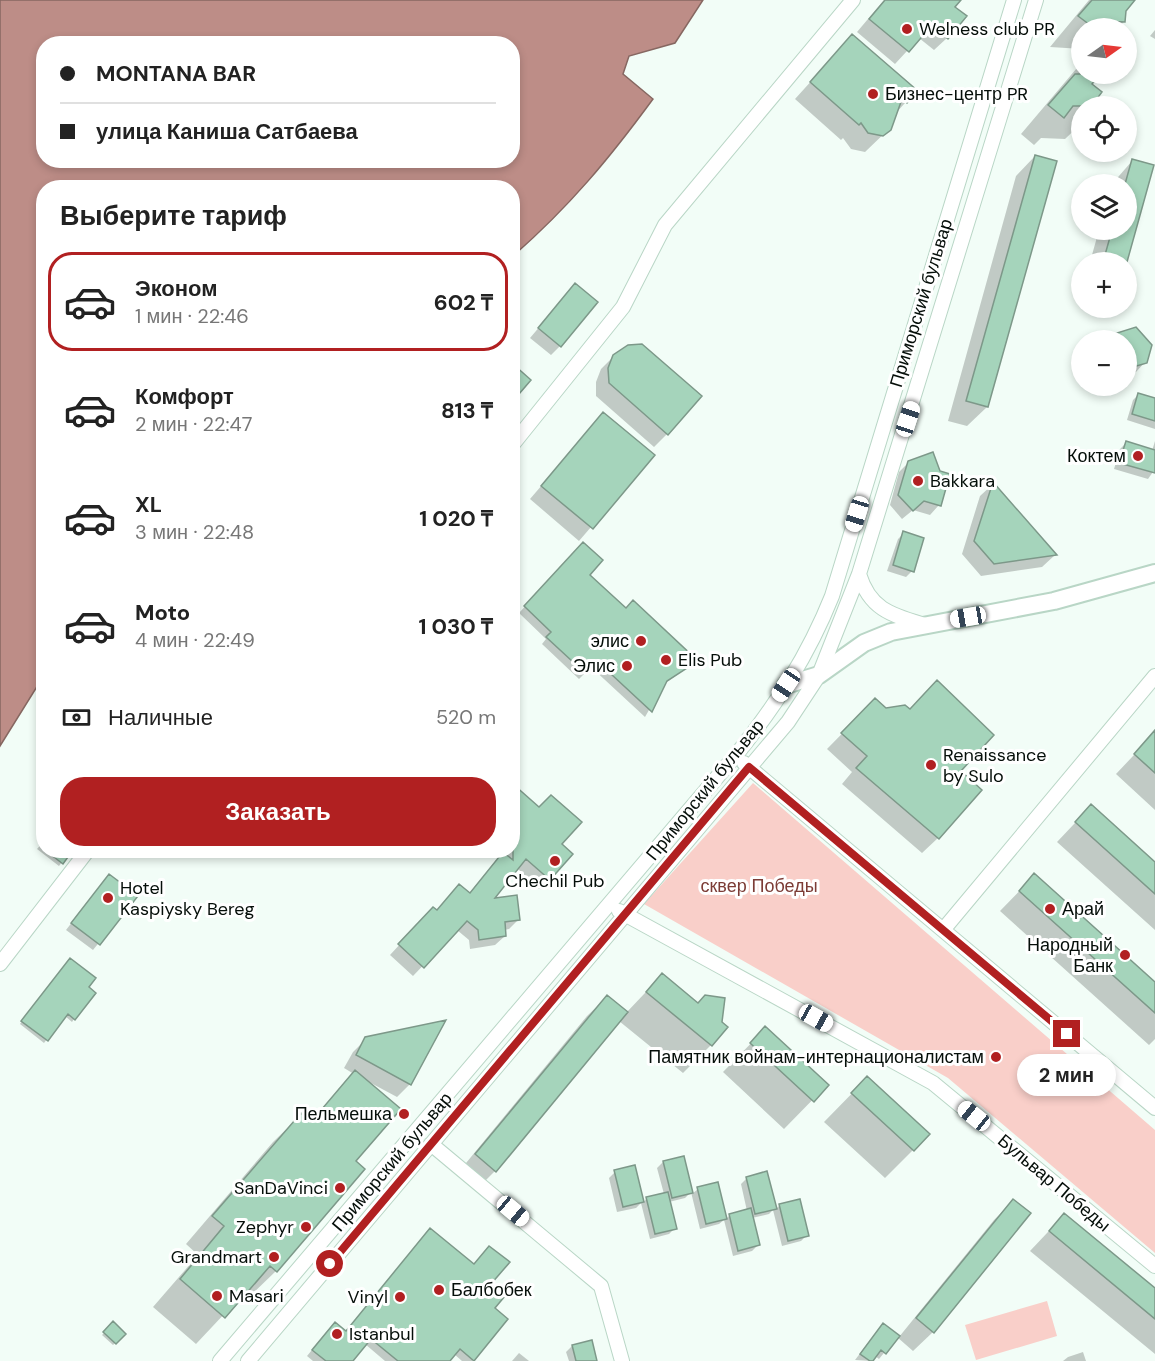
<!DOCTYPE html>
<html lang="ru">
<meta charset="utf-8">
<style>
:root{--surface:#fff;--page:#f6f6f6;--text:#222;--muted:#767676;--line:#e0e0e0;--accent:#b12021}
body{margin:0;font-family:"DM Sans",sans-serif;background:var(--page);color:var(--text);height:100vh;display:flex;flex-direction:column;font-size:22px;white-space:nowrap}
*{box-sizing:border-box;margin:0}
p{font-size:20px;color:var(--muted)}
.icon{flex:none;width:33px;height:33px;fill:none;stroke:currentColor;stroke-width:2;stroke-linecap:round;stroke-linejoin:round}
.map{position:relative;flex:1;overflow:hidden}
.drawer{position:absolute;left:36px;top:180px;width:484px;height:678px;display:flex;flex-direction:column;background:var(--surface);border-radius:24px;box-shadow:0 3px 9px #0003}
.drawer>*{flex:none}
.guide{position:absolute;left:36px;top:36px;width:484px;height:132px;border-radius:24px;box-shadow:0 3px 9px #0003;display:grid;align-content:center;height:132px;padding:0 24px;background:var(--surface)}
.needle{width:39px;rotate:76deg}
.tools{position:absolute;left:1071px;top:18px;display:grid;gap:12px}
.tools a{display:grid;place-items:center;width:66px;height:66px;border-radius:50%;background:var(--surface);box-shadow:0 3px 9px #0003;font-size:30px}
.end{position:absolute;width:27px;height:27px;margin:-14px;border:8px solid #b12021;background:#fff;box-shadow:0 0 0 3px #fff}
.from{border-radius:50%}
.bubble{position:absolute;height:42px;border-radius:21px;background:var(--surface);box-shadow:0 3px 9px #0003;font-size:20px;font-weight:700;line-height:42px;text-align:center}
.car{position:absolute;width:18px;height:36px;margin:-18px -9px;border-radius:8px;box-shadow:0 0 4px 2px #0007;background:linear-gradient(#fff 24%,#345 0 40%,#fff 0 76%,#345 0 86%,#fff 0)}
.guide b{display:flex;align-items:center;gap:21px;height:57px;font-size:22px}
.guide b+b{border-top:2px solid var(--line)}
.guide i{width:15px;height:15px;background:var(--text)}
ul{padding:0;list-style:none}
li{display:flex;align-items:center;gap:18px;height:99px;margin:0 12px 9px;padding:0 12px;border:3px solid transparent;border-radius:24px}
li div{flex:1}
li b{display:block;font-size:22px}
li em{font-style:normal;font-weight:700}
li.selected{border-color:var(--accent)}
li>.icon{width:54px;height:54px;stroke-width:1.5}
h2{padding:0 24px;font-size:27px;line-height:72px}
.pay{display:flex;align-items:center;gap:15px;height:66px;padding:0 24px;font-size:22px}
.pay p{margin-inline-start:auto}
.cta{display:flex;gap:12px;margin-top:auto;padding:12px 24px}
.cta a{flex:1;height:69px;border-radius:24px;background:var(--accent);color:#fff;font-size:24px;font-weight:700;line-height:69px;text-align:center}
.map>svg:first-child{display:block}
.green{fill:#f9cfc9}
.water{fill:#bd8d87;stroke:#866761;stroke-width:1.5;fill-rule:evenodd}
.shadow{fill:#0003}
.building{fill:#a5d4bb;stroke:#7d9889;stroke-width:1.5}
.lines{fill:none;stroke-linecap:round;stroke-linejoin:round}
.minor-casing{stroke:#b9d6c6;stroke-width:16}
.major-casing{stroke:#b9d6c6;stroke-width:20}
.minor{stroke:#fff;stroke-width:14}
.major{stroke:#fff;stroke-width:16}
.route{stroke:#b12021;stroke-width:8}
.poi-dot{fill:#b12021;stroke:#fff;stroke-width:2}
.labels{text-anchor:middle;stroke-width:6;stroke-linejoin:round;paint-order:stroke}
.poi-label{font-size:18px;fill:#050e09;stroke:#fff;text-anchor:start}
.street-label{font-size:18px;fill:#050e09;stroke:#fff}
.park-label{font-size:18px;fill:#7c3c36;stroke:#fff}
</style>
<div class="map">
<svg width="1155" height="1361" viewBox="0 0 1155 1361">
<rect width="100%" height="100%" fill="#f2fdf7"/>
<path class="green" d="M753,783L1155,1130V1253L948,1078L644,904Z
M1047,1301L1057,1336L976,1360L965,1325Z"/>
<path class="water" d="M0,0H703L675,43L629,56L623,74L653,99C609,159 569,207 513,256V188H44L43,677L0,746ZM44,44H513V160H44Z"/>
<path class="shadow" d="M884,0H959L953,7L947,38L934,50L919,38L895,64L857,32Z
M1089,0H1126L1124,22L1117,28H1082V49L1050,47Z
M1155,30V39L1150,36Z
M852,36L915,92L895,114L889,129L865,152L851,149L843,138L841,140L795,99Z
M1082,62V74H1099L1090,84L1094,106H1082V123L1065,139L1041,138L1034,145L1021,134Z
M1035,156L1055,162L987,407L967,426L948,421L1016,176Z
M1132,161L1152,167L1125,262H1090L1099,230H1126V184H1112Z
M575,285L560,346L551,355L530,338Z
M1135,329L1145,362L1136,372L1126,375V340H1109L1114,335Z
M614,356L667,434L654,447L596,396V382L601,369Z
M1139,394L1155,399V429L1127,420L1133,400Z
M603,414L653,455L579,541L530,499Z
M1155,441V469L1148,479L1114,469L1120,449L1126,443L1152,451Z
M909,462L939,505L930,515L913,510L902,519L890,505L899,472Z
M993,484L1055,555L1042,567L981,576L962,554L980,496Z
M904,533L912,571L906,577L887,571L898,539Z
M513,541L518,546L513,551Z
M577,550L588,575L626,610L696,661L664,684L645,717L591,667L579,679L542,644L546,639L519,613Z
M875,700L885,710L909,711L959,771L938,838L922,853L842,784L852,772L827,749Z
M1150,738L1155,743V810L1116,774Z
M513,762L518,767L513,773Z
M513,786L571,854L539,889L517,868L492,900L519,919L509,929L504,930L505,936L495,945L470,949L469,940L457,930L413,976L390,955L424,918L469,894L501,854L497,850H513Z
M1091,806L1155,864V930L1057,842Z
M44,841V850H71L59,866L37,849Z
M1035,875L1155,984V1039L1149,1045L1000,911Z
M103,882L136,897L93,950L66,930Z
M68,962L87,988L74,1019L72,1022L65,1016L44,1043L20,1024Z
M662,975L711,1045L683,1073L619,1021L495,1171L476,1190L457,1174L587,1016L607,997L626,1013Z
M765,1029L827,1085L784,1129L723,1072Z
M366,1039L410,1084L397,1097L369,1082L354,1161L276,1271L248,1298L243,1294L196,1344L153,1307L198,1255L186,1244L273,1142L301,1115L309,1122L354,1074L344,1068L353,1052Z
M867,1078L913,1150L885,1178L824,1122Z
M683,1158L692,1194L698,1189L717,1184L726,1219L730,1215L747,1211L741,1184L747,1178L766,1173L775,1210L780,1205L807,1235L801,1241L782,1246L773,1210L769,1214L752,1218L758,1245L752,1251L733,1256L724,1220L719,1224L700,1229L691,1192L685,1198L669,1202L675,1228L669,1234L650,1239L641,1203L636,1208L617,1212L609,1178L615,1172L634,1167L643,1203L647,1198L664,1194L657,1168L663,1162Z
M1013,1201L933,1332L913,1351L897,1337L879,1359L875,1356L872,1361L855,1360L877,1331L899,1337L994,1220Z
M1064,1215L1155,1290V1354L1030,1251Z
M473,1266L489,1285L493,1309L506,1319L472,1361H462L454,1354L448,1361H385L365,1344L351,1361H313L307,1356L329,1329L345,1333Z
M113,1324L124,1334L113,1345L102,1335Z
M572,1346L595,1361H569L566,1352Z
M1083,1352L1086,1361H1063L1068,1357Z
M519,1353L529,1361H512Z"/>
<path class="building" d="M885,0H961L955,7L967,16L948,39L932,25L909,52L869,19Z
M1092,0H1135L1126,11L1125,22L1100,21L1094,28L1078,16Z
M852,34L918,91L907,103L902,99L891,130L883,136L868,133L861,123L859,125L810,82Z
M1075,74H1101L1092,84L1102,92L1096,100L1095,106H1073L1064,118L1048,105Z
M1035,155L1057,161L988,407L966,401Z
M1132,159L1154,165L1127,262H1103L1112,230H1126L1125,184Z
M575,283L598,302L561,347L538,328Z
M1136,327L1152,345L1147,363L1126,369V340H1101V338Z
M642,344L702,396L668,435L609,383L608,368L613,355L628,345Z
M513,364L531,380L513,401Z
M1138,393L1155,398V421L1132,414Z
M603,412L655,455L593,529L541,486Z
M1126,441L1155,450V473L1119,463Z
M933,452L940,471L950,474L941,506L924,501L913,511L898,495L908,461Z
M993,482L1057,555L994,564L974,541Z
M903,531L924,538L914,572L893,565Z
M583,542L603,560L590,575L626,608L633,600L698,661L667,681L652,712L597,661L586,674L546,637L551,632L524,606Z
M937,680L994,735L961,771L982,790L939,839L856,768L867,756L841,733L875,698L886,708L905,705L910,709Z
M1155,730V773L1134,754Z
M513,784L539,807L551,795L582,822L562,844L573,854L550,880L526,859L495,898L517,895L520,920L505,922L506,936L479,940L478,930L467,921L424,968L398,944L433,907L437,910L459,884L470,893L503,852L513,860Z
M1091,804L1155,862V894L1075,822Z
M45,850H73L63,864Z
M1034,873L1155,982V1013L1019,891Z
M109,874L138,896L100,945L71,923Z
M70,958L96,978L89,987L96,993L75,1020L68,1014L48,1041L21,1021Z
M662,973L698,1003L705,995L725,998L722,1022L728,1027L712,1046L646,992Z
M607,995L628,1012L496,1172L475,1154Z
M446,1020L411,1085L356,1055L365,1037Z
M765,1026L829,1085L814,1102L750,1043Z
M355,1070L401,1109L356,1161L365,1169L277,1272L270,1266L225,1318L180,1279L224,1226L212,1216L301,1113L311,1122Z
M867,1076L930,1134L914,1151L851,1093Z
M684,1156L693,1193L672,1198L663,1161Z
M635,1165L644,1202L623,1207L614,1170Z
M767,1171L777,1209L755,1214L746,1177Z
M718,1182L727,1219L706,1224L697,1187Z
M668,1192L677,1229L655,1234L646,1197Z
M800,1199L809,1236L788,1241L779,1204Z
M1013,1199L1031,1213L934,1333L916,1318Z
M751,1208L760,1245L738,1251L729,1214Z
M1064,1213L1155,1288V1319L1049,1231Z
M430,1228L474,1264L489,1246L510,1262L491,1284L505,1296L495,1308L508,1319L474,1361L460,1349L450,1361H398L371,1339L353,1361H326L312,1350L335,1322L346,1331Z
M113,1321L126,1334L116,1344L103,1332Z
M883,1323L900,1336L886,1354L881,1350L873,1361H870L860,1354Z
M592,1340L597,1361H576L572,1345Z"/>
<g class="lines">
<defs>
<path id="minor" d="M513,444L623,307L665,225L853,0
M859,574C870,610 892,615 925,625
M744,763L1155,1108
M619,911L933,1083L1155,1266
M943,930L1155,676
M0,964L88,850
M431,1144L601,1286L622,1361
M220,1361L736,755C776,705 808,656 832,596L1014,0
M248,1361L788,722L819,675L859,574L1036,0"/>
<path id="major" d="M786,685L819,675L864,643L891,632L1054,601L1155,573"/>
</defs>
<use href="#minor" class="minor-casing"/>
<use href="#major" class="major-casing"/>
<use href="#minor" class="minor"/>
<use href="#major" class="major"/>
</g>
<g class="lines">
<path class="route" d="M330,1264L749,767L1067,1034"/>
</g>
<g class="poi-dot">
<circle cx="907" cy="29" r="6"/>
<circle cx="873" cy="94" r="6"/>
<circle cx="1138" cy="456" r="6"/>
<circle cx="918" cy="481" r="6"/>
<circle cx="641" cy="641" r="6"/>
<circle cx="666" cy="660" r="6"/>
<circle cx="627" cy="666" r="6"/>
<circle cx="931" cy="765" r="6"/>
<circle cx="555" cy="861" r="6"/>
<circle cx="108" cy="898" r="6"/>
<circle cx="1050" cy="909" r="6"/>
<circle cx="1125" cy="955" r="6"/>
<circle cx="996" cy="1057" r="6"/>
<circle cx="404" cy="1114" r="6"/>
<circle cx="340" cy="1188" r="6"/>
<circle cx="306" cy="1227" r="6"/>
<circle cx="274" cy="1257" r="6"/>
<circle cx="439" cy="1290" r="6"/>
<circle cx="217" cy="1296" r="6"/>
<circle cx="400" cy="1297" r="6"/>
<circle cx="337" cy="1334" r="6"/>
</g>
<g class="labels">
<g class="poi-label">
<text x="919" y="35">Welness club PR</text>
<text x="885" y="100">Бизнес-центр PR</text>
<text x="1126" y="462" text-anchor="end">Коктем</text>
<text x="930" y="487">Bakkara</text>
<text x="629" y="647" text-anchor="end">элис</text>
<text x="678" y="666">Elis Pub</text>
<text x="615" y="672" text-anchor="end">Элис</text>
<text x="943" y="761">Renaissance<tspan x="943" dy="21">by Sulo</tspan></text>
<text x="555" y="887" text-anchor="middle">Chechil Pub</text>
<text x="120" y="894">Hotel<tspan x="120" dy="21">Kaspiysky Bereg</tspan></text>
<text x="1062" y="915">Арай</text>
<text x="1113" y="951" text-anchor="end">Народный<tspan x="1113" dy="21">Банк</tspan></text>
<text x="984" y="1063" text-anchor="end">Памятник войнам-интернационалистам</text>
<text x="392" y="1120" text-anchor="end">Пельмешка</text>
<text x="328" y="1194" text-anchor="end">SanDaVinci</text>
<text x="294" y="1233" text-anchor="end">Zephyr</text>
<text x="262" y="1263" text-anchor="end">Grandmart</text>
<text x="451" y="1296">Балбобек</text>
<text x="229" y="1302">Masari</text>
<text x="388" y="1303" text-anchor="end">Vinyl</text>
<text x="349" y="1340">Istanbul</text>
</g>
<g class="street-label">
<text transform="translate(921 303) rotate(-73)" y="6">Приморский бульвар</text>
<text transform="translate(705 790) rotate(-51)" y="6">Приморский бульвар</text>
<text transform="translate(392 1162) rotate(-50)" y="6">Приморский бульвар</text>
<text transform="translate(1054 1183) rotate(40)" y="6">Бульвар Победы</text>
</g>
<g class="park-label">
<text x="759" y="892">сквер Победы</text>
</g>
</g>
</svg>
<div class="tools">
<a><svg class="needle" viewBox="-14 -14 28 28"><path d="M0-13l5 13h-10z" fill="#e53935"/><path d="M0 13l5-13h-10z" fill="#767676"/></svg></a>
<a><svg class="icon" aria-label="locate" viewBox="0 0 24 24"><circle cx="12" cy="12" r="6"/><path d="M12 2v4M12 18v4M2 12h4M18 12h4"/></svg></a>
<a><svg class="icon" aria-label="layers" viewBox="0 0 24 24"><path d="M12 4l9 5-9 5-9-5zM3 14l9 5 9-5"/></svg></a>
<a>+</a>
<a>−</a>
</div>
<i class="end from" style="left:330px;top:1264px"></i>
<i class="end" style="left:1067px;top:1034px"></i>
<div class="bubble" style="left:1017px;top:1054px;width:99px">2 мин</div>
<i class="car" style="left:908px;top:419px;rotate:18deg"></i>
<i class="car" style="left:857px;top:514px;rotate:197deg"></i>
<i class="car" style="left:968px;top:617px;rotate:260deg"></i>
<i class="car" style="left:786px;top:685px;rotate:214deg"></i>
<i class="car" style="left:816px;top:1018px;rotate:119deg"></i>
<i class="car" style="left:974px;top:1116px;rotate:309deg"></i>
<i class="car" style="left:513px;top:1211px;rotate:130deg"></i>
<div class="guide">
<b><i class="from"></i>MONTANA BAR</b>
<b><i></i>улица Каниша Сатбаева</b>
</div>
<section class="drawer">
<h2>Выберите тариф</h2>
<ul>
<li class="selected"><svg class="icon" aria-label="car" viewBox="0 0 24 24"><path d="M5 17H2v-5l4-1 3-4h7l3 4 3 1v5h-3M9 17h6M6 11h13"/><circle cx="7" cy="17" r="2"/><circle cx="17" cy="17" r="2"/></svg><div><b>Эконом</b><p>1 мин · 22:46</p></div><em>602 ₸</em></li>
<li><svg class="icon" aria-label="car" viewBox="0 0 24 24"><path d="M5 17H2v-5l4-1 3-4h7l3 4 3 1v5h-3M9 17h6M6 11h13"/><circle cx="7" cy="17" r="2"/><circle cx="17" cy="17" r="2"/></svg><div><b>Комфорт</b><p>2 мин · 22:47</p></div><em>813 ₸</em></li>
<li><svg class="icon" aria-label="car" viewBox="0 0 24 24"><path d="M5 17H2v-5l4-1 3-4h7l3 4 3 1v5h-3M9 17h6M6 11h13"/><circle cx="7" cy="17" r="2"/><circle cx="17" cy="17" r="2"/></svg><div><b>XL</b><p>3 мин · 22:48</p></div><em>1 020 ₸</em></li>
<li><svg class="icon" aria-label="car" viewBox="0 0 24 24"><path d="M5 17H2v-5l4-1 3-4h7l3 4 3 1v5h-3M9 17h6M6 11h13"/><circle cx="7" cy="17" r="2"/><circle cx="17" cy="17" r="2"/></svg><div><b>Moto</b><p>4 мин · 22:49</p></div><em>1 030 ₸</em></li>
</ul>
<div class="pay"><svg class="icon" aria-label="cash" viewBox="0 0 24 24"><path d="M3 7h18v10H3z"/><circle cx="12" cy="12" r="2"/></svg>Наличные<p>520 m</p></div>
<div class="cta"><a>Заказать</a></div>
</section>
</div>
